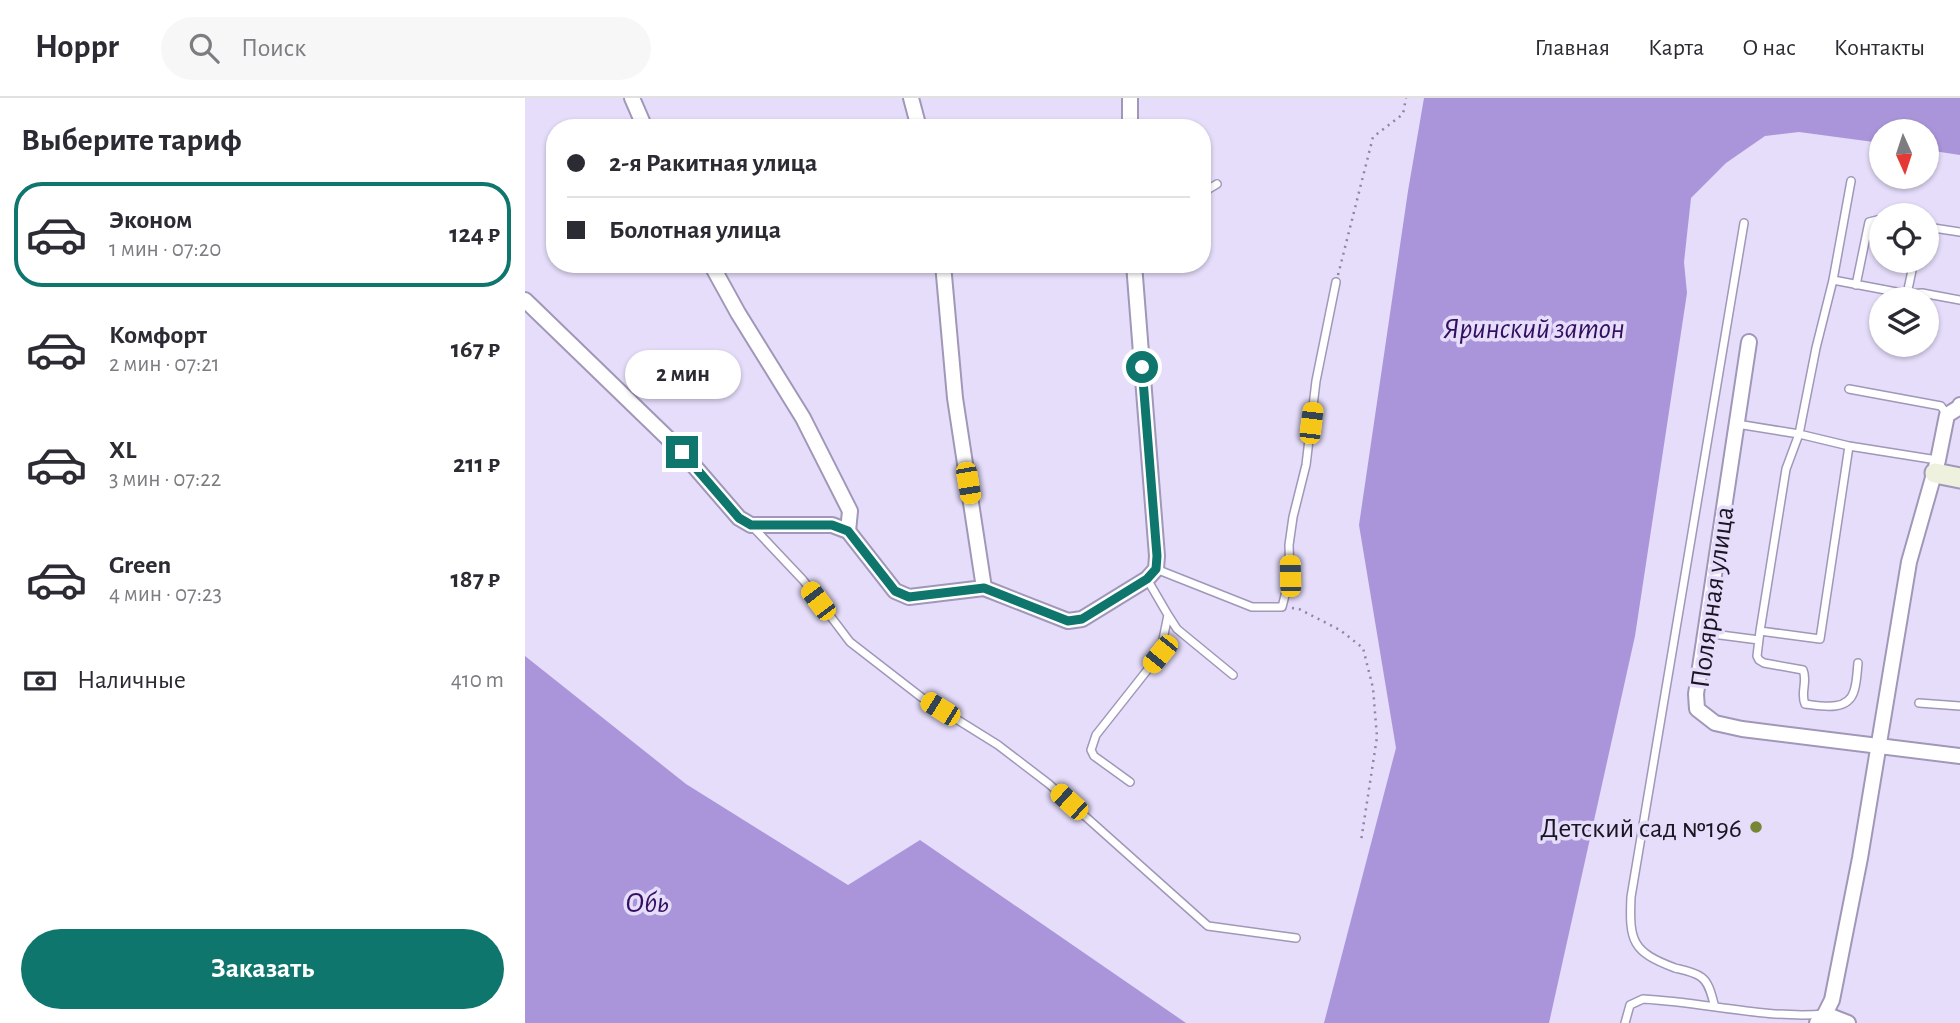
<!DOCTYPE html>
<html lang="ru">
<meta charset="utf-8">
<style>
:root{--surface:#fff;--page:#f7f7f7;--text:#2b2b33;--muted:#7c7c81;--line:#e1e1e2;--accent:#0f766e}
body{margin:0;font-family:"Alegreya Sans",sans-serif;background:var(--page);color:var(--text);height:100vh;display:flex;flex-direction:column;font-size:26px;white-space:nowrap}
*{box-sizing:border-box;margin:0}
p{font-size:23px;color:var(--muted)}
.icon{flex:none;width:38px;height:38px;fill:none;stroke:currentColor;stroke-width:2;stroke-linecap:round;stroke-linejoin:round}
.map{position:relative;flex:1;overflow:hidden}
.side{display:flex;flex-direction:column;background:var(--surface);width:525px}
.side>*{flex:none}
.banner{position:absolute;left:21px;top:21px;width:665px;height:154px;border-radius:28px;box-shadow:0 2px 5px #0004;display:grid;align-content:center;height:154px;padding:0 21px;background:var(--surface)}
.needle{width:46px;rotate:177deg}
.buttons{position:absolute;left:1344px;top:21px;display:grid;gap:14px}
.buttons a{display:grid;place-items:center;width:70px;height:70px;border-radius:50%;background:var(--surface);box-shadow:0 2px 5px #0004;font-size:35px}
.end{position:absolute;width:32px;height:32px;margin:-16px;border:9px solid #0f766e;background:#fff;box-shadow:0 0 0 4px #fff}
.from{border-radius:50%}
.bubble{position:absolute;height:49px;border-radius:24px;background:var(--surface);box-shadow:0 2px 5px #0004;font-size:23px;font-weight:600;line-height:49px;text-align:center}
.car{position:absolute;width:21px;height:42px;margin:-21px -10px;border-radius:9px;box-shadow:0 0 5px 2px #0007;background:linear-gradient(#f5c518 24%,#345 0 40%,#f5c518 0 76%,#345 0 86%,#f5c518 0)}
.banner b{display:flex;align-items:center;gap:24px;height:66px;font-size:26px}
.banner b+b{border-top:2px solid var(--line)}
.banner i{width:18px;height:18px;background:var(--text)}
ul{padding:0;list-style:none}
li{display:flex;align-items:center;gap:21px;height:105px;margin:0 14px 10px;padding:0 7px;border:4px solid transparent;border-radius:28px}
li div{flex:1}
li b{display:block;font-size:26px}
li em{font-style:normal;font-weight:600}
li.on{border-color:var(--accent)}
li>.icon{width:63px;height:63px;stroke-width:1.5}
h2{padding:0 21px;font-size:32px;line-height:84px}
.pay{display:flex;align-items:center;gap:18px;height:77px;padding:0 21px;font-size:26px}
.pay p{margin-inline-start:auto}
.action{display:flex;gap:14px;margin-top:auto;padding:14px 21px}
.action a{flex:1;height:80px;border-radius:42px;background:var(--accent);color:#fff;font-size:28px;font-weight:600;line-height:80px;text-align:center}
header{display:flex;align-items:center;gap:42px;box-sizing:border-box;height:98px;padding:0 35px;background:var(--surface);border-bottom:2px solid var(--line)}
header strong{font-size:33px}
nav{display:flex;gap:38px;margin-inline-start:auto;font-size:24px}
.search{width:490px;height:63px;background:var(--page);display:flex;align-items:center;gap:18px;box-sizing:border-box;padding:0 24px;border-radius:38px;color:var(--muted);font-size:26px}
main{display:flex;flex:1;min-height:0}
.map>svg:first-child{display:block}
.water{fill:#aa95da}
.lines{fill:none;stroke-linecap:round;stroke-linejoin:round}
.lane-casing{stroke:#a097b9;stroke-width:10}
.street-casing{stroke:#a097b9;stroke-width:18}
.secondary-casing{stroke:#a097b9;stroke-width:23}
.path{stroke:#8d879d;stroke-width:2.5;stroke-dasharray:2 5;stroke-linecap:butt}
.lane{stroke:#fff;stroke-width:7}
.street{stroke:#fff;stroke-width:14}
.secondary{stroke:#edf1dd;stroke-width:19}
.route{stroke:#0f766e;stroke-width:9}
.poi-dot{fill:#768634;stroke:#e5ddfa;stroke-width:2.5}
.labels{text-anchor:middle;stroke-width:7;stroke-linejoin:round;paint-order:stroke}
.street-label{font-size:28px;fill:#191522;stroke:#e5ddfa}
.poi-label{font-size:28px;fill:#191522;stroke:#e5ddfa;text-anchor:end}
.water-label{font-size:30px;font-style:italic;fill:#340f60;stroke:#e5ddfa}
</style>
<header>
<strong>Hoppr</strong>
<div class="search"><svg class="icon" aria-label="search" viewBox="0 0 24 24"><circle cx="10" cy="10" r="6"/><path d="M15 15l6 6"/></svg>Поиск</div>
<nav><a>Главная</a><a>Карта</a><a>О нас</a><a>Контакты</a></nav>
</header>
<main>
<section class="side">
<h2>Выберите тариф</h2>
<ul>
<li class="on"><svg class="icon" aria-label="car" viewBox="0 0 24 24"><path d="M5 17H2v-5l4-1 3-4h7l3 4 3 1v5h-3M9 17h6M6 11h13"/><circle cx="7" cy="17" r="2"/><circle cx="17" cy="17" r="2"/></svg><div><b>Эконом</b><p>1 мин · 07:20</p></div><em>124 ₽</em></li>
<li><svg class="icon" aria-label="car" viewBox="0 0 24 24"><path d="M5 17H2v-5l4-1 3-4h7l3 4 3 1v5h-3M9 17h6M6 11h13"/><circle cx="7" cy="17" r="2"/><circle cx="17" cy="17" r="2"/></svg><div><b>Комфорт</b><p>2 мин · 07:21</p></div><em>167 ₽</em></li>
<li><svg class="icon" aria-label="car" viewBox="0 0 24 24"><path d="M5 17H2v-5l4-1 3-4h7l3 4 3 1v5h-3M9 17h6M6 11h13"/><circle cx="7" cy="17" r="2"/><circle cx="17" cy="17" r="2"/></svg><div><b>XL</b><p>3 мин · 07:22</p></div><em>211 ₽</em></li>
<li><svg class="icon" aria-label="car" viewBox="0 0 24 24"><path d="M5 17H2v-5l4-1 3-4h7l3 4 3 1v5h-3M9 17h6M6 11h13"/><circle cx="7" cy="17" r="2"/><circle cx="17" cy="17" r="2"/></svg><div><b>Green</b><p>4 мин · 07:23</p></div><em>187 ₽</em></li>
</ul>
<div class="pay"><svg class="icon" aria-label="cash" viewBox="0 0 24 24"><path d="M3 7h18v10H3z"/><circle cx="12" cy="12" r="2"/></svg>Наличные<p>410 m</p></div>
<div class="action"><a>Заказать</a></div>
</section>
<div class="map">
<svg width="1435" height="925" viewBox="0 0 1435 925">
<rect width="100%" height="100%" fill="#e5ddfa"/>
<path class="water" d="M899,0H1435V57L1402,52V33H1356V45L1274,34L1240,38L1201,65L1166,100L1159,164L1162,195L1110,538L1024,925H799L871,650L834,427L883,93Z
M0,558L161,686L323,787L395,742L661,925H0Z"/>
<g class="lines">
<defs>
<path id="lane" d="M677,95L692,86
M1402,129L1435,134
M1308,182L1326,83
M1331,187L1344,124L1356,121
M1382,196L1389,163
M1324,291L1416,308L1422,317
M1212,326L1274,336L1291,250L1308,182L1382,196L1397,195L1435,202
M226,427L278,482L325,544L396,599L473,647L524,686L683,828L771,840
M631,471L727,509H757L765,478L764,447L768,419L781,367L791,283L811,184
M643,517L652,531L708,577
M1235,533L1295,541L1324,348
M1180,535L1234,542
M1333,565C1332,574 1332,584 1329,593C1323,614 1296,608 1280,606C1275,595 1283,583 1278,572L1239,565L1234,562L1232,558L1235,533L1261,371L1274,336L1324,348L1412,362
M1394,605L1435,608
M605,684L569,658L566,652L571,637L635,556L643,517L622,481
M1190,909C1187,900 1185,885 1176,879C1169,874 1158,872 1150,870C1107,854 1104,843 1106,799L1219,125
M1100,925L1105,907L1118,901C1179,904 1239,921 1300,916"/>
<path id="street" d="M107,0L120,30
M386,0L394,30
M605,30V0
M186,166L213,215L278,320L325,413L323,433
M418,166L430,300L459,490
M0,202L157,354L214,420L226,427H307L323,433L370,493L384,499L459,490L543,523L557,521L622,481L631,471L632,458L609,166
M1224,244L1171,596L1172,611L1190,625L1217,631L1435,658
M1300,916L1323,925
M1292,925L1300,916L1307,902L1335,760L1384,464L1413,362L1422,317L1435,309V307"/>
<path id="secondary" d="M1410,375L1435,380"/>
</defs>
<use href="#lane" class="lane-casing"/>
<use href="#street" class="street-casing"/>
<use href="#secondary" class="secondary-casing"/>
<path class="path" d="M813,177L848,39L878,16L881,0
M767,510L774,511L815,532L838,550L848,590L852,639L836,743"/>
<use href="#lane" class="lane"/>
<use href="#street" class="street"/>
<use href="#secondary" class="secondary"/>
</g>
<g class="lines">
<path class="route" d="M157,354L214,420L226,427H307L323,433L370,493L384,499L459,490L543,523L557,521L622,481L631,471L632,458L617,269"/>
</g>
<circle class="poi-dot" cx="1231" cy="729" r="7"/>
<g class="labels">
<g class="street-label">
<text transform="translate(1186 499) rotate(-82)" y="10">Полярная улица</text>
</g>
<g class="poi-label">
<text x="1217" y="739">Детский сад №196</text>
</g>
<g class="water-label">
<text x="1009" y="240">Яринский затон</text>
<text x="122" y="814">Обь</text>
</g>
</g>
</svg>
<div class="buttons">
<a><svg class="needle" viewBox="-14 -14 28 28"><path d="M0-13l5 13h-10z" fill="#e53935"/><path d="M0 13l5-13h-10z" fill="#7c7c81"/></svg></a>
<a><svg class="icon" aria-label="locate" viewBox="0 0 24 24"><circle cx="12" cy="12" r="6"/><path d="M12 2v4M12 18v4M2 12h4M18 12h4"/></svg></a>
<a><svg class="icon" aria-label="layers" viewBox="0 0 24 24"><path d="M12 4l9 5-9 5-9-5zM3 14l9 5 9-5"/></svg></a>
</div>
<i class="end from" style="left:617px;top:269px"></i>
<i class="end" style="left:157px;top:354px"></i>
<div class="bubble" style="left:100px;top:252px;width:116px">2 мин</div>
<i class="car" style="left:786px;top:325px;rotate:7deg"></i>
<i class="car" style="left:443px;top:385px;rotate:170deg"></i>
<i class="car" style="left:765px;top:478px;rotate:359deg"></i>
<i class="car" style="left:293px;top:503px;rotate:323deg"></i>
<i class="car" style="left:635px;top:556px;rotate:219deg"></i>
<i class="car" style="left:415px;top:611px;rotate:302deg"></i>
<i class="car" style="left:544px;top:704px;rotate:312deg"></i>
<div class="banner">
<b><i class="from"></i>2-я Ракитная улица</b>
<b><i></i>Болотная улица</b>
</div>
</div>
</main>
